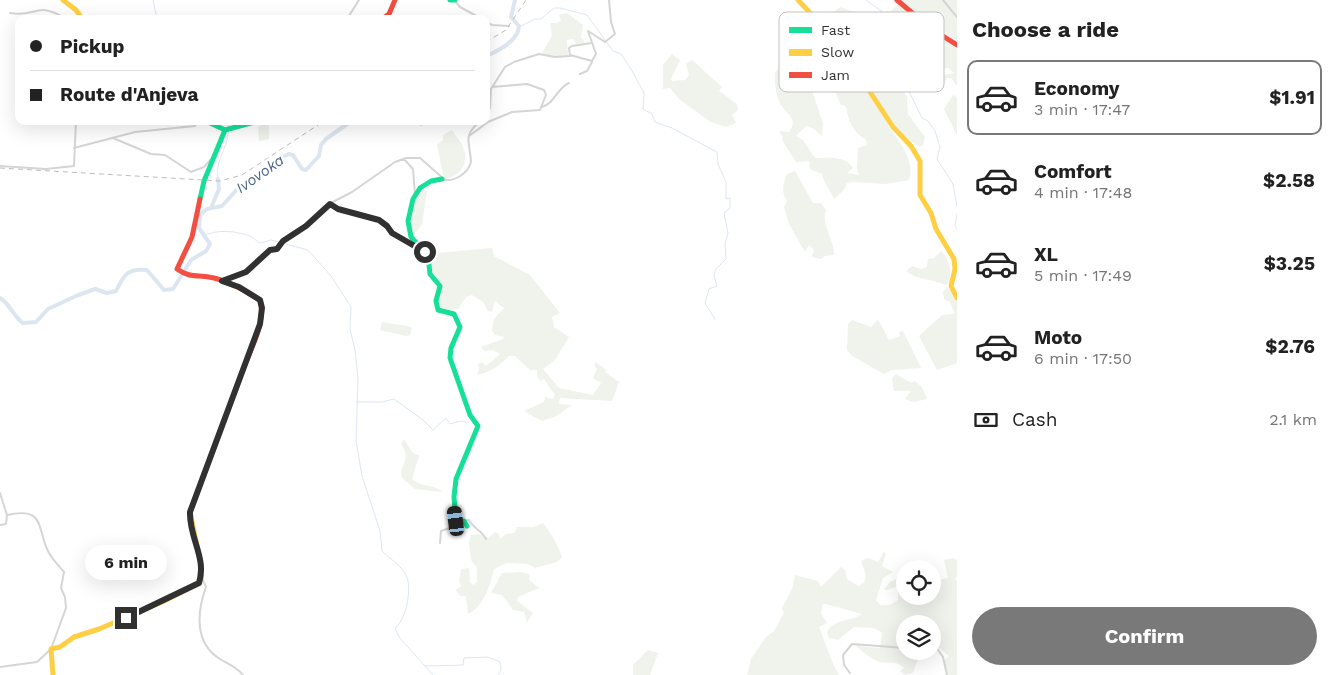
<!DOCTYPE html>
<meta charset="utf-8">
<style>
:root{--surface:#fff;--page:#f2f2f2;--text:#222;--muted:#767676;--line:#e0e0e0;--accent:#797979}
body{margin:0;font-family:"Work Sans",sans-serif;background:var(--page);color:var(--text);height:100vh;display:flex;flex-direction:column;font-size:19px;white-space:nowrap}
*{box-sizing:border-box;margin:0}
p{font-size:16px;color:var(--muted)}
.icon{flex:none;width:28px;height:28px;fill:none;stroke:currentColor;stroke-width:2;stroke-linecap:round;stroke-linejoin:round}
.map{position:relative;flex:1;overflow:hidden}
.sheet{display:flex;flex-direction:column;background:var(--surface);width:375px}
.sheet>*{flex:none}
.banner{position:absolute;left:15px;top:15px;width:475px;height:110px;border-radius:10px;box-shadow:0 5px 20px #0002;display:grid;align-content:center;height:110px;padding:0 15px;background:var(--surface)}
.controls{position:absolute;left:896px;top:560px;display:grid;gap:10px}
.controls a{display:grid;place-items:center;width:45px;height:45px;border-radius:50%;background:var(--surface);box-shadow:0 5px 20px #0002;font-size:25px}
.end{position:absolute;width:22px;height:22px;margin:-11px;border:6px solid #313131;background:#fff;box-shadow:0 0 0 2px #fff}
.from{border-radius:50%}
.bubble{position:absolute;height:35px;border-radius:18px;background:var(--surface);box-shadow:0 5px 20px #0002;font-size:16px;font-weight:700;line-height:35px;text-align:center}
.car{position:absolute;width:15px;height:30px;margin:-15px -8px;border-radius:6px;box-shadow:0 0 4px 1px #0007;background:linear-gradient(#222 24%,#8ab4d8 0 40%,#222 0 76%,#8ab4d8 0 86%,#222 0)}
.banner b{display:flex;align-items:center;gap:18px;height:48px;font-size:19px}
.banner b+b{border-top:1px solid var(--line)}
.banner i{width:12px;height:12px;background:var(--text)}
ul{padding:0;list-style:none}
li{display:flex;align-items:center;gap:15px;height:75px;margin:0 10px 8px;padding:0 5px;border:2px solid transparent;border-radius:10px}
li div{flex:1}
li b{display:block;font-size:19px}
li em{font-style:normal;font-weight:700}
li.selected{border-color:var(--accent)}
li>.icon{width:45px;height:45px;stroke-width:1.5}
h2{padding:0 15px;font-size:22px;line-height:60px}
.pay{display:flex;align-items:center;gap:12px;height:55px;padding:0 15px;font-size:19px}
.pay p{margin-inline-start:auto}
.cta{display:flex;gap:10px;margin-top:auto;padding:10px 15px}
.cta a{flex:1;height:58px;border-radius:30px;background:var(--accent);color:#fff;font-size:20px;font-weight:700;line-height:58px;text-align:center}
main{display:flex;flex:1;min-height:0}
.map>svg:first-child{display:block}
.green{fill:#eff3ec;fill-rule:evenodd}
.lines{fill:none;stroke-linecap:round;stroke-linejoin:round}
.stream{stroke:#dde6f0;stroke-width:1}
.river{stroke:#dde6f0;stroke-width:4}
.street{stroke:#d5d5d5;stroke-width:2}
.fast{stroke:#16e098;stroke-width:5}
.slow{stroke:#ffcf43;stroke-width:5}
.jam{stroke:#f24e42;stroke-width:5}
.rail{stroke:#bdbdbd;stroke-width:1;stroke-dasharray:5 4;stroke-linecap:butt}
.route{stroke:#313131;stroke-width:6}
.labels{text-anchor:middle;stroke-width:5;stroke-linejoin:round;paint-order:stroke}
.water-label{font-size:15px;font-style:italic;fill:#47658a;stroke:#fff}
.key{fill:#fff;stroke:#c1c1c1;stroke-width:1}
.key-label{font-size:14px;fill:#313131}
</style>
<main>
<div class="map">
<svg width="957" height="675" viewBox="0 0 957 675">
<rect width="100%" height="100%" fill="#fff"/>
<path class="green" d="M892,0H957V86L951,78H947L945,82H933L939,76L954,73L948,68L931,70L915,67L913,39L929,32L934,34L918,23L907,32L904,23L891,11L897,5Z
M840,7L865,16L877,24L884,50L885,73L890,80L900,85L907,97L908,114L925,137L923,145L919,147L887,123C897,140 916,159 909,180L886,184L853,182L847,183L844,190L834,199C830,189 824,184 822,174L810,169L809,161L796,162L782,140L783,137L779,131L789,132C800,117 784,114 779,101C775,92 775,82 775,72C783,63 794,62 803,54L808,59L812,50L811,42L818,34L823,33L818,29L822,19L830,22L835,11ZM805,70L808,71L822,88L833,87L841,105L846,106C848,121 853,132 866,140L867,145L858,148L857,169L859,175L847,173L853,168C846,155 827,158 815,158L803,140L796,136L806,126L814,129L822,136L823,123Z
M567,13L583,25L581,37L585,42L576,44L573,39L567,40L568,56H550L542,53L552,36L550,23H557L561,21L559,15Z
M672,54L680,60L671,79L672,81L685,80L689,75L686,64L692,60L722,87L719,91L737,104L738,110L732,115L736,123L726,127L711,122L680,100L670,88L663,89V65Z
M953,95L957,97V136L944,109Z
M269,121V139L259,141L258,127Z
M452,130C455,135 459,139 461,143C471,160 462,177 444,179L437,145L443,140V135Z
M795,171L813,203H821L826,210C821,227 834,238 834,255L825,256L821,259L812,257L814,250L809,245L805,252L789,224L784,207L787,201C781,192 783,184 787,174Z
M424,189L427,191L422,225L414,235L416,239L428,242L437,253L492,248L494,256L530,275L560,313L552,317L554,327L569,337L555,360L543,369L559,388L593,395L601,383L593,378L597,369L594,365L596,362L606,370L605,372L619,382L612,401L560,398L559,404L572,405L556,416L542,421L524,411L544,402L545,397L553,399L555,395L544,379L540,381L537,376V370H530L515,356H509C500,365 489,373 477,375L479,370L478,364L482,362L486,366L500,354L493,350L484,351L481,347L503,339L504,337L495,335L492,330L494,319L504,308L495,301L492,312L488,311L483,302L472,295L466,297L458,309L442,310C437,301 442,295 441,287C440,281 436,277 433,272C424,254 432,255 411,241C411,217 408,209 424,189Z
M941,251C950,262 952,268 949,283L946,285C932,279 917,280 906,271L912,266L921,269L927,267L928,259L934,258Z
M947,287L957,297V363L937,370L919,336L942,315L955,314L950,302L944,299L943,292Z
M878,319L889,340L900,336L899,332L903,331L921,368L892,370L884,374L852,356L847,350L848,324L852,320L871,327Z
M382,322L412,327L410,335L406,336L380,330Z
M896,374L911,383L915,381L922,387L927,399L914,402L905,399L911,391H894L892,378Z
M404,439L412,452L419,456L412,479C420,487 433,484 443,492L415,489L402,478C399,461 413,461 401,444Z
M543,523C550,531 559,547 562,557L557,562L535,568L528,564L506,563L494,569C490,584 485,606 468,614L466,596H460L456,590L461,586L459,581L461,569L469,568L470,583L474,585L477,582V568L471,560L469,542L471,535L479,534L488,538L495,532L499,534L500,539L506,534L514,533L517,527H534Z
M884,551L886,554L882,566L893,572L883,578L876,600L880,605H890L898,600V586L887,590L884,589L890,582L899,578L905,583V596H919L922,599L925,596H932L933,581L948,578L944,560L953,558L957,560V577L955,578L957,582V675H947L944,661L949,656L933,643L932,624H905V651H921L913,673L905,675L900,671L904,668C895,659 887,665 877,661C869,657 860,650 854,644L867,647L880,648L882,633L874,628L854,627L838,640L829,638L827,632C833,619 852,621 862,614L826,604H823L821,613L827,623L819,627L834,666L839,675H747L751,659L766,637L774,631L784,613L782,608L792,589L795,575L818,581L821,587L841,567L845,570L847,579L858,586L864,583L866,575L861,561L868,558L878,562Z
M521,572L530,575L529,580L539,588L518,597L517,601L533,613L527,622L524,612L513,610L502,595L491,593L502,573Z
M648,650L658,653L650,675H633V665Z"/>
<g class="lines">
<path class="stream" d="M153,0L157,19
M866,0L884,13L888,26L886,45L892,67L907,87L922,118L928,121L935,131L940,147L937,159L953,184L957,207
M519,27L535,19H541L554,8H560L587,15L613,51L621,54L631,69L644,93L643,109L652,114L655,122L672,128L717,152L718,164L726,182V199L730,198V208L724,213L728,233L725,244L726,259L716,269L714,275L717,286L709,289L705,303L715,319
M218,179C214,155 232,148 228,121
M957,214L955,226L957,229
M204,236C216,229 234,231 247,235C252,236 256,241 260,243L271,240L308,250L331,276L351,307L350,329L355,350L358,379L356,441L362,476L380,531L382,551C389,558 399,564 405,573C413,585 407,619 395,628L399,637L433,675
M356,402H382L394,399L423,420L433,430L446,418L450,424L461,421L469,423
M425,666L463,665L464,658L488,657L500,662L501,670L498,675"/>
<path class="river" d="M486,56C498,51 518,41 519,26L511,17L515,0
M418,121L421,124L428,121
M211,208L219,189L218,179
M0,298C11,305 13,316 23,323L36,322L48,309L76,296L95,289L107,293L116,291C124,275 127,268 147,270L164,290L173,289L191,260L206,251L210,244L199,228L200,215L207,209L222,206L241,185L261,176L278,159L289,154L293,155L302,169L306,170L319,156L321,145L326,139L350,122L364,121"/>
<path class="street" d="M943,0L957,17
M455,1L460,7L482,19
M10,13C37,18 36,0 66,19
M319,19L322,17
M347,19L359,0
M486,22L492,25L509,26
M570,55L592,61L596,54L588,31L605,42L615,34L611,22L609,0
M580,74L587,71L592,62
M542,107C555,103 557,88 569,83
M486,114L490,108L491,89L505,67L514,62L539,54L555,57L570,56L569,48L572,46L591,43
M469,136L488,122L512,112L540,110L546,95L544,90L527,84L492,87
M113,138L151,154L165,155L191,172L204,167L213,157
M74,148L135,132L195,126L199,121
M404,159L413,169L415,195
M0,166L46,169L74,166L76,121
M330,204L338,209L379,220L387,226L392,233L420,248
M224,280L246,272L270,250L277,249L283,241L306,226L327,205L352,192L395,162L406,158H420L445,180C456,181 468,173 471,162C470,141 462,137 480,121
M0,493L7,515C47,506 36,530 49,553C53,560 59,566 64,572L61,588L65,597L66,608L51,649L37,662L0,667
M464,521L469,520C473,528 481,530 486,539
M0,525L6,524L7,515
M440,543L441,531L455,526L456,521
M201,576L206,587C197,612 194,643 220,659C228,664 237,667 243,675
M932,641L943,657L947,675
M850,673L844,665L843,655L852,644L905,648"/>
<path class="fast" d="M450,0H455
M206,121L225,130L258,121
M442,179L431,181L420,188L413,199L408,221L411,237L428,256L430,274L440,286L436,301L438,310L454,314L460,327L451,348L450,358L470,415L478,426L456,479L454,497L456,521H464L467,526
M200,199L204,181L225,130"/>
<path class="slow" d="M63,0L76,10L82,19
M798,0L836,40L893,127L911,146L920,161V195L931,213L936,229L954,259L955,269L951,286L957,298
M53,675L51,649L60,647L74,637L99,629L164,601L199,583L201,565L190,512L244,367"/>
<path class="jam" d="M897,0L930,28L957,45
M382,19L389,14L395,0
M200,199L192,237L177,269C191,279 198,274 214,278C230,282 245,291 260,300C266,322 252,346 244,367"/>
<path class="rail" d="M486,42L506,30L526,0
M0,168L220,181L242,175L324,121"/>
</g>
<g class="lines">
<path class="route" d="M126,618L199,583C207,558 189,538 190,512L260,324L262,308L260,300L239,287L222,281L246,272L270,250L277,249L283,241L306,226L330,204L338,209L379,220L387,226L392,233L425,252"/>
</g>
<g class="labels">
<g class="water-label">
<text transform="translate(260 174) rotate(-35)" y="5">Ivovoka</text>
</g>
</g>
<rect x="779" y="12" width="165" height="80" rx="8" class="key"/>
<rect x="789" y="27" width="23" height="6" fill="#16e098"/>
<rect x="789" y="49" width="23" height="7" fill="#ffcf43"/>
<rect x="789" y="72" width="23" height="6" fill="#f24e42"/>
<g class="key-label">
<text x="821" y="35">Fast</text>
<text x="821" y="57">Slow</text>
<text x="821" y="80">Jam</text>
</g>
</svg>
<div class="controls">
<a><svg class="icon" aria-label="locate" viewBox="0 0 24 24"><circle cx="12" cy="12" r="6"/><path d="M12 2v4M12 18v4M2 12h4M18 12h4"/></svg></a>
<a><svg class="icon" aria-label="layers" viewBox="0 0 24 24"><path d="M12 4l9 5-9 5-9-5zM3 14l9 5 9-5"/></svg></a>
</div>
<i class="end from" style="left:425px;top:252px"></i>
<i class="end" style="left:126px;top:618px"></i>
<div class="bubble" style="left:85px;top:545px;width:82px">6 min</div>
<i class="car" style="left:456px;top:521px;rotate:353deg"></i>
<div class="banner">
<b><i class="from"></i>Pickup</b>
<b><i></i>Route d'Anjeva</b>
</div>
</div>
<section class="sheet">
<h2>Choose a ride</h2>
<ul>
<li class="selected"><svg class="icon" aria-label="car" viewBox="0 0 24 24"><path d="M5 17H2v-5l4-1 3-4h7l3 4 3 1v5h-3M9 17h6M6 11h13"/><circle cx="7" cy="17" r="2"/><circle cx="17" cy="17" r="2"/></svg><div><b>Economy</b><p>3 min · 17:47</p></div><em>$1.91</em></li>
<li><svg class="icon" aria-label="car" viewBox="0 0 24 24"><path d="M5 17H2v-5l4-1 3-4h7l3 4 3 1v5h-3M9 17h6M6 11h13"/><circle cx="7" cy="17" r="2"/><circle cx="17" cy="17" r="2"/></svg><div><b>Comfort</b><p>4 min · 17:48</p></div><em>$2.58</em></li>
<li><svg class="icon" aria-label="car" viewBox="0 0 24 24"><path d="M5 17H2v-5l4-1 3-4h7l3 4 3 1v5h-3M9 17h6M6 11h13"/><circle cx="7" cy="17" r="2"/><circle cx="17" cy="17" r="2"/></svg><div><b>XL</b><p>5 min · 17:49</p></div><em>$3.25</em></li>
<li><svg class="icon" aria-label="car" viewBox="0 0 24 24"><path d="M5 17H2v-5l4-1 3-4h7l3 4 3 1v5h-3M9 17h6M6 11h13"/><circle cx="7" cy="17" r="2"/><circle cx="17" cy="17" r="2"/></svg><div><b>Moto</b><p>6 min · 17:50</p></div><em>$2.76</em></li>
</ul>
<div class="pay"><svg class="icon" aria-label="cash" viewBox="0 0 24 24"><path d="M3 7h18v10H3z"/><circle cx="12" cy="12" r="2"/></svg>Cash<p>2.1 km</p></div>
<div class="cta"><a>Confirm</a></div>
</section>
</main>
